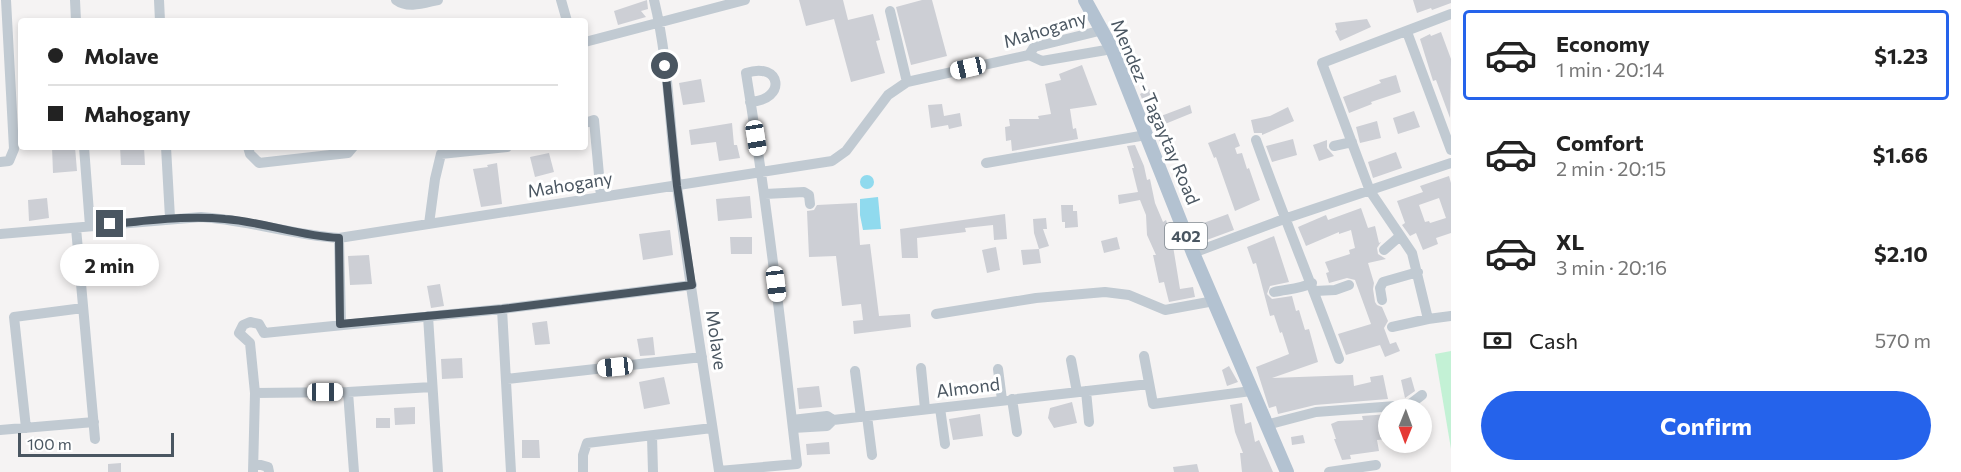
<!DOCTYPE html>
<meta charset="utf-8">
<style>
:root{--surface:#fff;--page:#f2f2f2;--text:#222;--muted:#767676;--line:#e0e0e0;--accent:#2563eb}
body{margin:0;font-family:Commissioner,sans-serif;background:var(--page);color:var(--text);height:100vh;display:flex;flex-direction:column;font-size:22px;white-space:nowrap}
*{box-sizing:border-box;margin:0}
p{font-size:20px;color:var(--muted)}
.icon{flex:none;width:33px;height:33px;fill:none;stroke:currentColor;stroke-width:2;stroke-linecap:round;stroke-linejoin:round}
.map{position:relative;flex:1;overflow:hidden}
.panel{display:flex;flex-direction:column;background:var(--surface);width:510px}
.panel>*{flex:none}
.hud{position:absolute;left:18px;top:18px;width:570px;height:132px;border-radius:6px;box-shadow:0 3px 9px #0003;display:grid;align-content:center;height:132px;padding:0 30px;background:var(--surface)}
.needle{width:39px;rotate:181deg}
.controls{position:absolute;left:1378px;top:399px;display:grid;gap:12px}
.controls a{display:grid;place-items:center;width:54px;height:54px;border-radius:50%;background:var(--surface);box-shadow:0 3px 9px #0003;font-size:30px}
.scale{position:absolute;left:18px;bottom:15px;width:156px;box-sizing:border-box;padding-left:6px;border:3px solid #4a5661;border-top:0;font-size:16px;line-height:21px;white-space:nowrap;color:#4a5661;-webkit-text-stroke:4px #fff;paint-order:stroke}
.end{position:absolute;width:27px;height:27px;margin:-14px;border:8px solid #4a5661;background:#fff;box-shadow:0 0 0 3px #fff}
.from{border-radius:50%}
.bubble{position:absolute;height:42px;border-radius:21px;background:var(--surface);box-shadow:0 3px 9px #0003;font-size:20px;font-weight:700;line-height:42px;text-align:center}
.car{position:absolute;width:18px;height:36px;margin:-18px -9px;border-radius:8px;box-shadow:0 0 4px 2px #0007;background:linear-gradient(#fff 24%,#345 0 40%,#fff 0 76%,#345 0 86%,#fff 0)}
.hud b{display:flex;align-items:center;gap:21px;height:57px;font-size:22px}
.hud b+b{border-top:2px solid var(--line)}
.hud i{width:15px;height:15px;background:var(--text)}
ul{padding:10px 0 0;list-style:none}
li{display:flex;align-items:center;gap:18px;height:90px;margin:0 12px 9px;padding:0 18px;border:3px solid transparent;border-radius:6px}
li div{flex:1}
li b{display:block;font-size:22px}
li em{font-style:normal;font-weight:700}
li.active{border-color:var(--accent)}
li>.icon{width:54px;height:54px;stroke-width:1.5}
.pay{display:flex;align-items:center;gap:15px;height:66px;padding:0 30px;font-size:22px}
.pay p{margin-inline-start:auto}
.primary-button{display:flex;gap:12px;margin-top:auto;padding:12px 30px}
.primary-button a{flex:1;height:69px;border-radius:36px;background:var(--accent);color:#fff;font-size:24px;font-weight:700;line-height:69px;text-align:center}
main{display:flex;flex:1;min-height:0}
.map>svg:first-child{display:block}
.green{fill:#c3f1d5}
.water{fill:#90daee}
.building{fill:#cdcfd5;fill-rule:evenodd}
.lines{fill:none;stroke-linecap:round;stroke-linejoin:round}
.minor{stroke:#c1cad2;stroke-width:10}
.major{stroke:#b3c2d1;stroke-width:14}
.route{stroke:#4a5661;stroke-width:8}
.labels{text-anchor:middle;stroke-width:6;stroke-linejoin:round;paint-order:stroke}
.shield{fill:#fff;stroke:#808990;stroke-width:1.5}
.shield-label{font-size:16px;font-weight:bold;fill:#4a5661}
.street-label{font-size:18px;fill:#4a5661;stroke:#fff}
</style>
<main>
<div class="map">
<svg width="1451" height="472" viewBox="0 0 1451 472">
<rect width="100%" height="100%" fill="#f5f3f3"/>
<path class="green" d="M1451,351V449L1435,354Z"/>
<path class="water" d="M860 182a7 7 0 1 1 14 0a7 7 0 1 1-14 0Z
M878,197L881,229L863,230L860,215V199Z"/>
<path class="building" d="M647,0L648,9L641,11L646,17L618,25L614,11Z
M799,0H843L848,20L873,14L880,40L876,41L885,73L851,82L834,19L806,26Z
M922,0H932L947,56L911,65L896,7Z
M1413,0H1451V3L1432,10L1431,8L1417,13Z
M1367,19L1371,27L1340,41L1335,31L1337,30L1335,23Z
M1441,32L1451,59L1450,118L1436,80L1433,81L1420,39L1430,34L1431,36Z
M1082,65L1097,105L1070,109L1073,129L1076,128L1078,139L1012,151L1011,140L1006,141L1005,127L1010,126L1009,119H1039L1038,116L1051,114L1045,84L1061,80L1059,74Z
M1396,75L1401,92L1371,102L1372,104L1349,113L1343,97L1381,83L1379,80Z
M701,79L705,102L683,105L679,83Z
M1149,89L1161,116L1190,105L1192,113L1165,124L1173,148L1164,152L1140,94Z
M942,104L944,116L960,113L962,126L949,129L948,125L931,128L928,105Z
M1288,107L1294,121L1262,135V133H1254L1251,120L1270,116Z
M1414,111L1420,127L1398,134L1393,118Z
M1377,121L1381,138L1360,143L1356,127Z
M732,123L734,145H737L740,158L719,161L716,142L691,145L689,130Z
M1235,133L1240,146L1235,148L1237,154L1242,153L1247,169L1249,168L1260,200L1235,211L1216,157L1214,158L1208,143Z
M1293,139L1297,155L1272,162L1266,146Z
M1327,140V148L1334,156L1319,161L1313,145Z
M1135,145L1144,166L1147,180L1150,179L1155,203L1163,222L1166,220L1170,231L1166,232L1173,246L1180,289L1193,287L1195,297L1169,302L1164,282L1159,283L1153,255H1156L1147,235L1146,215L1140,200L1119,204L1118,195L1138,192L1132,168H1134L1127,146Z
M52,147H75L77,171L53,173Z
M120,147H144L145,165H121Z
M1396,152L1402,168L1373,178L1368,162Z
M549,153L554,172L535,177L530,157Z
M497,163L502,204L481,207L473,169L488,167L487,165Z
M1449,176L1451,183V233L1436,238L1438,244L1423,250L1416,233L1410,236L1402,225L1405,223L1397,201L1423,192L1420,186ZM1439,198L1446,218L1430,223L1429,221L1425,222L1419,205Z
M750,196L752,218L718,221L716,199Z
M47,198L49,218L29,221L28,200Z
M857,203L860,245L870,244L879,316L910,314L911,327L854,334L853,321L863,320L861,304L842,306L836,256L809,257L807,211L814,210L817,205Z
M1061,205H1073V211H1077L1078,227L1065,228V222H1062Z
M1361,208L1368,228L1375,226L1379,243L1381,242L1377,248L1378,254L1386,259L1368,263L1374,283L1373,289L1375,302L1377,305L1382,307L1388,321L1384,328L1390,344L1396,342L1400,351L1385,357L1380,345L1346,355L1338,334L1371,324L1355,280L1347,278L1329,283L1326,273L1329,272L1325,262L1350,254L1349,250L1355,248L1351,230L1339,234V232L1306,246L1298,227L1326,215L1328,220Z
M1005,214L1007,239L994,240L993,225L965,228L966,232L917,238L918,258H902L900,229Z
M1228,214L1234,230L1204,241L1198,225Z
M1046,218L1047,229H1043L1049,246L1039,249L1034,233L1033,219Z
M670,230L673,255L643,260L639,234Z
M1274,236L1289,282L1270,286L1267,294L1272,299L1292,296L1296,311L1299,310L1305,330L1309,329L1318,362L1272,378L1353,375L1354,386L1371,382L1370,377L1383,375L1388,399L1315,405L1278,414L1276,406L1269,408L1256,367L1289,354L1282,332L1280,333L1274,315L1270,316L1256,263L1253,264L1247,247Z
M730,237H752V254H731Z
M1117,237L1120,249L1104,253L1101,241Z
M996,247L1000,270L987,273L982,250Z
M1039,249L1041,263L1023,265L1021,250Z
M369,255L372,284L350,285L348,256Z
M440,284L444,306L431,308L427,286Z
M547,321L550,344L535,345L532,323Z
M653,337L655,355L640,356L637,339Z
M462,358L463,378L442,379L441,359Z
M1229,366L1238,382L1227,386L1222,370Z
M664,377L670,404L644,409L639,382Z
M1411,377L1415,391L1405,398L1401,380Z
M819,386L822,407L799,409L797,388Z
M1072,402L1077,423L1054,428L1048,418L1050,408Z
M1242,403L1245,424L1251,422L1255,442L1259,440L1273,472H1242L1240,453H1243L1235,432L1230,405Z
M415,407V424L395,425L394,408Z
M980,414L983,436L953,440L949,419Z
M1389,414V439L1377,440L1379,451L1350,455L1351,459L1342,460L1334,439H1336L1331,424L1338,421L1363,420L1362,416Z
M376,418H390V428H376Z
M1303,435L1305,443L1292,445L1291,437Z
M522,440H539L540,458H522Z
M829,442L830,454L807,455L806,444Z
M121,463V472H108V464Z
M1197,464L1199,472H1174L1173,467Z"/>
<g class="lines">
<path class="minor" d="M75,0L76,21
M159,0L160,21
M396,0C408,9 424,3 438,0
M561,0L567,21
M654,0C669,61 669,124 677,186C689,281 705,376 719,471L797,464C782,334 767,203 746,73C782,61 787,100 750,102
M890,11L907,82
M1407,32L1451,150
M585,42L745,0
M1029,55L1042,61L1112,49
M585,123L594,120L601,197
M1256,140C1282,213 1312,285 1339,359
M1334,146L1352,142
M84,147L90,226
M166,147L170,218
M248,147L250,154L259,163L348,153L353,147
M0,162L9,161L14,149L6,0
M986,163L1146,135
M765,194L804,192L809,195L810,204
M429,224L435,179L441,154L507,147
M76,228L95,439
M0,234L201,217C248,220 292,235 339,238L832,161L846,151L888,95L907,82L1029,55L1034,47L1103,30
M339,238L341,324
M1384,250L1400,236
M1193,253L1284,219L1451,163
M1315,291L1335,290L1349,285
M1274,292C1287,289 1300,289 1312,283
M1382,300L1380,288L1383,282L1418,272
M502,309L511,472
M936,314L1036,298L1105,292L1129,295L1165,310L1214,301
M428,316L438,472
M1428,319L1451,316
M1392,327L1428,319L1412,253L1370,191L1322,63L1451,14
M1144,356L1153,404L1251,391
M1071,360L1077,392
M921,368L925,409
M998,369L1002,400
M855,371L861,417
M507,379L702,357
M1086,391L1089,422
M348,392L354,472
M255,393L348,392L432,387
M1012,399L1017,432
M1409,405L1422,395
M940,408L945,444
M867,416L872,455
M792,420L827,416L833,420
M1266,425L1316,412L1409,405V410
M26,428L14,317L83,308
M793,428L827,426L833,420L1149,384
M0,430L94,422
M652,436L653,472
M254,463L268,467L269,472
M253,472L255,393L250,343L239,333L243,325L250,322L259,324L264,333L502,309L692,285
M583,472V455L587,443L712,428
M1329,472L1376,465"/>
<path class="major" d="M1085,0L1112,49L1193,253L1287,472"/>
</g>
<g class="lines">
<path class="route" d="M110,224C148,221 187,215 225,219C264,222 300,236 339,238L340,324L502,309L692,285L677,186L665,66"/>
</g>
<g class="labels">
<rect class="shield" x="1165" y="223" width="42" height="26" rx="4.5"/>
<g class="shield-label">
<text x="1186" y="242">402</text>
</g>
<g class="street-label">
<text transform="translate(1045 30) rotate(-17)" y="6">Mahogany</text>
<text transform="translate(1155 112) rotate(67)" y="6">Mendez - Tagaytay Road</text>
<text transform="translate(570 185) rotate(-9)" y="6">Mahogany</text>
<text transform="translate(716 340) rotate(82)" y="6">Molave</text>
<text transform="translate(968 388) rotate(-7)" y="6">Almond</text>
</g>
</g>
</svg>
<div class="controls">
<a><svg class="needle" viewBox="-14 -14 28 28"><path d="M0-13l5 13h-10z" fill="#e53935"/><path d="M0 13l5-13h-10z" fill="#767676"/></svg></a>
</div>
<div class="scale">100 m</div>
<i class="end from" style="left:665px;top:66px"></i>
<i class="end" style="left:110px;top:224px"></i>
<div class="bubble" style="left:60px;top:244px;width:99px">2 min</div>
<i class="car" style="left:968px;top:68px;rotate:257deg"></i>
<i class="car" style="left:756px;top:138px;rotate:171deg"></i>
<i class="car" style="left:776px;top:284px;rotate:173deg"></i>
<i class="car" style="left:615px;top:367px;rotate:264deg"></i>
<i class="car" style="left:325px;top:392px;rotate:90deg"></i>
<div class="hud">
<b><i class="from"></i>Molave</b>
<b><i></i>Mahogany</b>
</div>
</div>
<section class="panel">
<ul>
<li class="active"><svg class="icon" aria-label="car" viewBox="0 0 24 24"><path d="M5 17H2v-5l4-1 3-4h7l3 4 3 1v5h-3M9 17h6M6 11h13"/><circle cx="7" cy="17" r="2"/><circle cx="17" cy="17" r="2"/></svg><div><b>Economy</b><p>1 min · 20:14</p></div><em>$1.23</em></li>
<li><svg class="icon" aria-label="car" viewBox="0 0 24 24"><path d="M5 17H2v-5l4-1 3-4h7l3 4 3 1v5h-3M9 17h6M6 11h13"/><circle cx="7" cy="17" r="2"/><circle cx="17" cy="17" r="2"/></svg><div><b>Comfort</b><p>2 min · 20:15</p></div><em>$1.66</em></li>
<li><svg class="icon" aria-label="car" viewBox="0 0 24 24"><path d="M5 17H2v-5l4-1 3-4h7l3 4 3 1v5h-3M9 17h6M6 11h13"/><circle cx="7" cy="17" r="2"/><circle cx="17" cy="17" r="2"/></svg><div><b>XL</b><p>3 min · 20:16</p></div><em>$2.10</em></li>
</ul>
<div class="pay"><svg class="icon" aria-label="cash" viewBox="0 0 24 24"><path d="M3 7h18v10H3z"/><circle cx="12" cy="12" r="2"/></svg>Cash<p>570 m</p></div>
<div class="primary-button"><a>Confirm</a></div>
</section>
</main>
